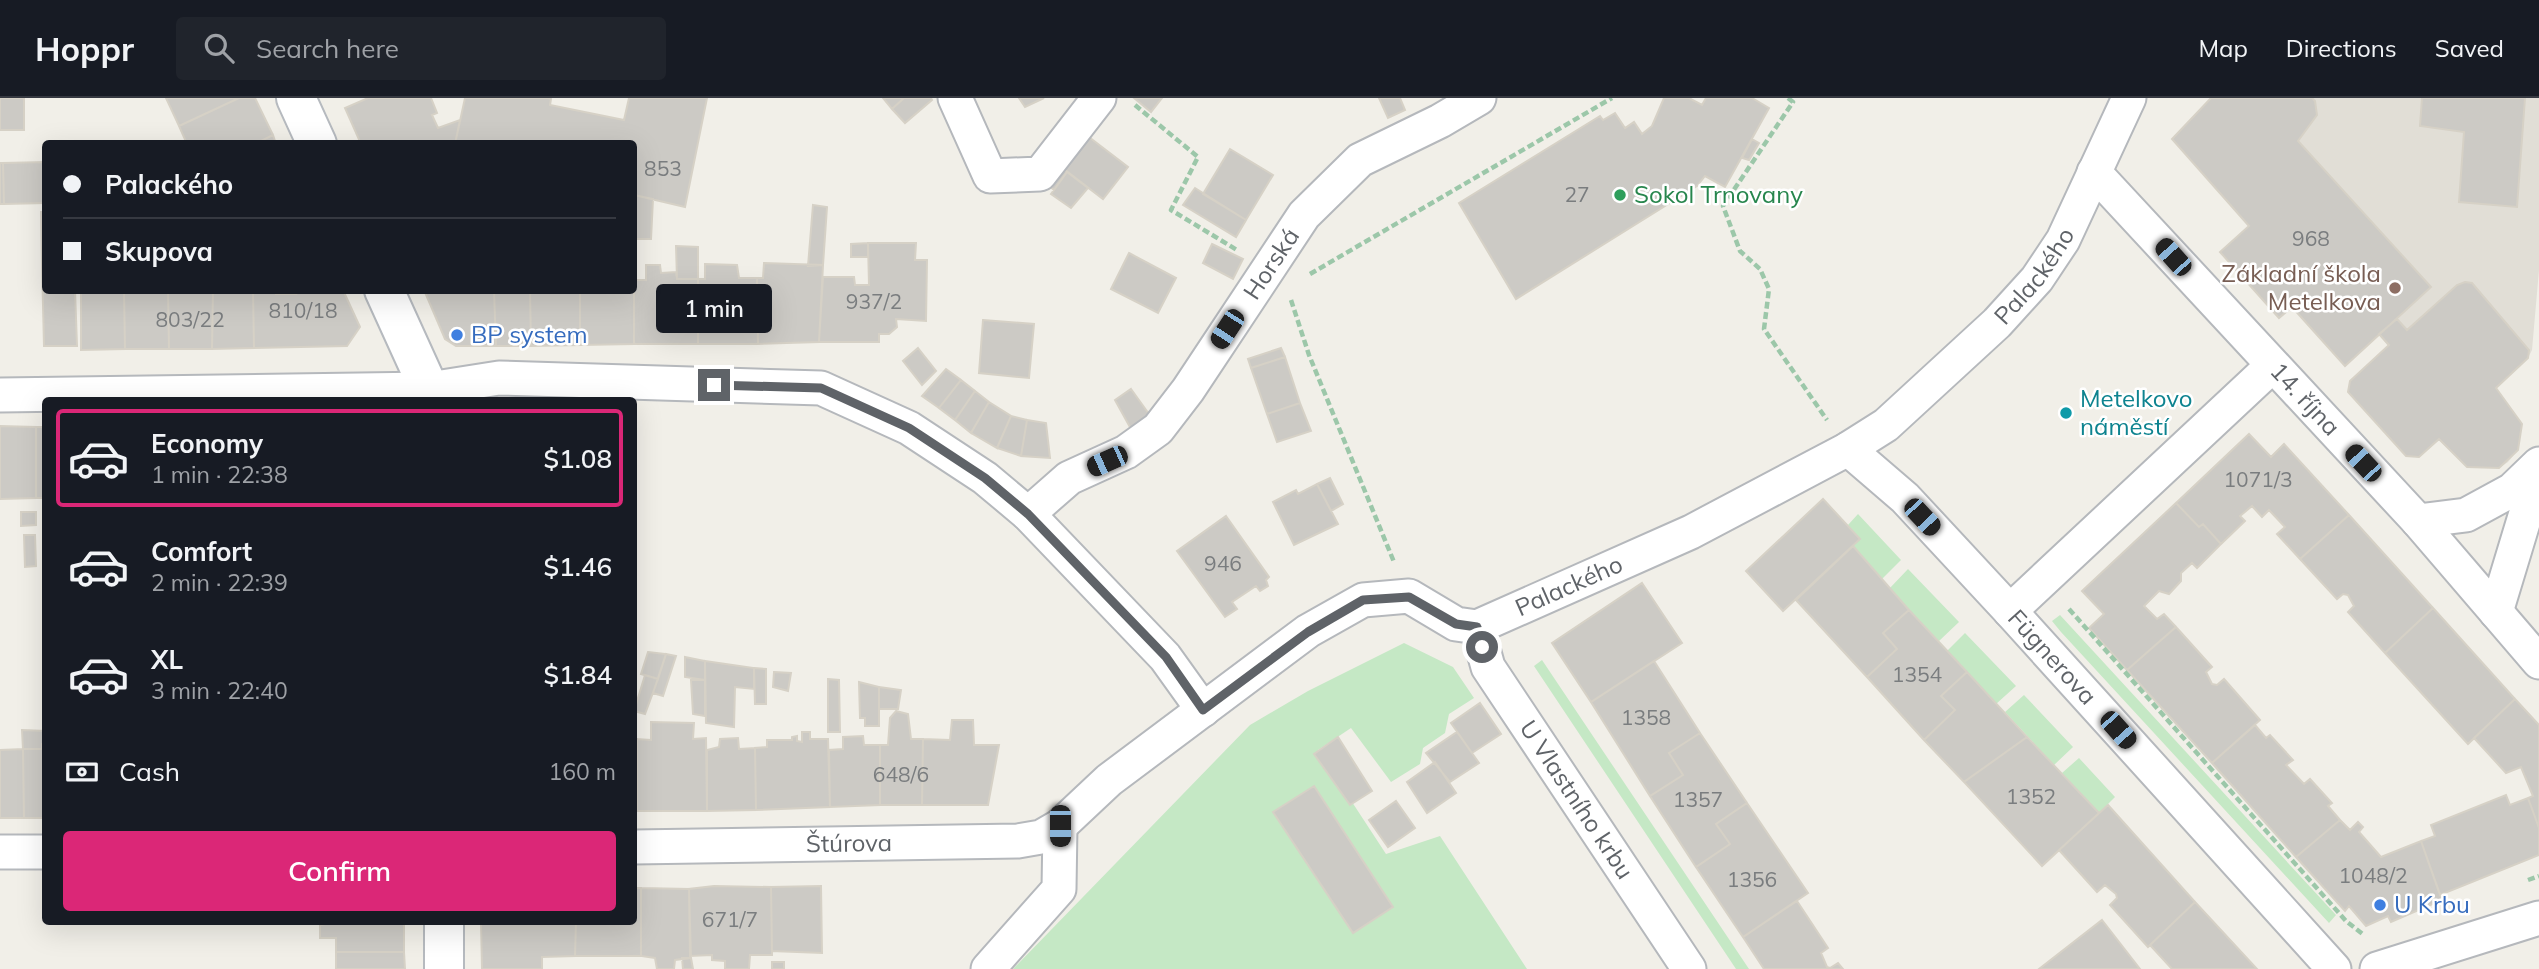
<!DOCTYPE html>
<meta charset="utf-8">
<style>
:root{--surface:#171b24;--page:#20242c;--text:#f1f3f6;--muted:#9ea1a6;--line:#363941;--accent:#db2777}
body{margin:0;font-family:Mulish,sans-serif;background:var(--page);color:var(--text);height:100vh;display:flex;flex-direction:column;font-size:26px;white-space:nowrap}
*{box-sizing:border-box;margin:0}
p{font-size:23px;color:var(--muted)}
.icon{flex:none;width:38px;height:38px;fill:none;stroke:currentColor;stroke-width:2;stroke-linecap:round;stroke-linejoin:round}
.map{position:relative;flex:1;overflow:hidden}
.panel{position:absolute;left:42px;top:299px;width:595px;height:528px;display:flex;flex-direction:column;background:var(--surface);border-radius:7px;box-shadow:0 7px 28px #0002}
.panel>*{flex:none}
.guide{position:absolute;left:42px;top:42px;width:595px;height:154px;border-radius:7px;box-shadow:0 7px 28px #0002;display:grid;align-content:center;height:154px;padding:0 21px;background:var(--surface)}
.end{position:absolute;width:32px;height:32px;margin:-16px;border:9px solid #5f6368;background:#fff;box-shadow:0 0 0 4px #fff}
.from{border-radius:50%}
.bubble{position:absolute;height:49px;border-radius:7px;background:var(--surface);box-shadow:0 7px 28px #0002;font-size:23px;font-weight:600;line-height:49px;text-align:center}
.car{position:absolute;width:21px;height:42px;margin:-21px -10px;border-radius:9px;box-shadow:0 0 5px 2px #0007;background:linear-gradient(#222 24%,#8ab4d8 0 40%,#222 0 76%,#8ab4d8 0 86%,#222 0)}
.guide b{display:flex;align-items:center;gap:24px;height:66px;font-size:26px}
.guide b+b{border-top:2px solid var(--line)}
.guide i{width:18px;height:18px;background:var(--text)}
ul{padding:12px 0 0;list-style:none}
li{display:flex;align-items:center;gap:21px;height:98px;margin:0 14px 10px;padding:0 7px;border:4px solid transparent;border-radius:7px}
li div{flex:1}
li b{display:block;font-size:26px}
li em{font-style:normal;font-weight:600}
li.on{border-color:var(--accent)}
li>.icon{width:63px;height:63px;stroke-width:1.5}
.pay{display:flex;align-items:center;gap:18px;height:77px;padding:0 21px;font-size:26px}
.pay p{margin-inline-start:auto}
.cta{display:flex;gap:14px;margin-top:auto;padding:14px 21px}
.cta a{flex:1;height:80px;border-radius:7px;background:var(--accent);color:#fff;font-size:28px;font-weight:600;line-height:80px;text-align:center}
header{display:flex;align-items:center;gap:42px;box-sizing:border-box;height:98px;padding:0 35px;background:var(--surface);border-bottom:2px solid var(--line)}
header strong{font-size:33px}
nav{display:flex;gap:38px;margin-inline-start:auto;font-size:24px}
.search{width:490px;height:63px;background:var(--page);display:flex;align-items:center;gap:18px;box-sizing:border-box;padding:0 24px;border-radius:7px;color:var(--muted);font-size:26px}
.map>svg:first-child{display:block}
.education{fill:#e1ded6}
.green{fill:#c5e8c5}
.building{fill:#cccac5;stroke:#d6d1c6;stroke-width:2}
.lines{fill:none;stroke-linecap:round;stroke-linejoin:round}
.street-casing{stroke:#b5b8bc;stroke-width:37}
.secondary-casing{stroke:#b6babf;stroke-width:42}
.path{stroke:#9cc7a9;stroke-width:4.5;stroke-dasharray:7 3.5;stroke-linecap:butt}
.street{stroke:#fff;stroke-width:33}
.secondary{stroke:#fff;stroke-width:38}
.route{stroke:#5f6368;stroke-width:9}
.leisure-dot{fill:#2e9e5b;stroke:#fff;stroke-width:2.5}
.education-dot{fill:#8d6e63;stroke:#fff;stroke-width:2.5}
.shop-dot{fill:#3f7fe0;stroke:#fff;stroke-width:2.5}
.culture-dot{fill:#0f9aa8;stroke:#fff;stroke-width:2.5}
.labels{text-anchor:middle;stroke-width:5;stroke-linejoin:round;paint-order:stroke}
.number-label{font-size:21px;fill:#7a7d7f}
.leisure-label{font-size:24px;fill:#27864d;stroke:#fff;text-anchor:start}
.street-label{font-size:24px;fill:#5f6368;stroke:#fff}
.education-label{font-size:24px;fill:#785e54;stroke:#fff;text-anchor:end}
.shop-label{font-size:24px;fill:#366cbe;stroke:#fff;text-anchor:start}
.culture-label{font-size:24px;fill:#0d838f;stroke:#fff;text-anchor:start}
</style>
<header>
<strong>Hoppr</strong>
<div class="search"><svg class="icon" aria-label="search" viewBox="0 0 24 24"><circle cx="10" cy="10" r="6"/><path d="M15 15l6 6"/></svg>Search here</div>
<nav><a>Map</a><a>Directions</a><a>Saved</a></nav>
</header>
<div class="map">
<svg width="2539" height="871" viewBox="0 0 2539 871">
<rect width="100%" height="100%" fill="#f1efe8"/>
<path class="education" d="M2211,0H2539V172L2532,252L2528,260L2496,290L2522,326L2518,352L2508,364L2499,370L2467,369L2439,342L2419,359L2406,358L2348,294L2350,283L2388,248L2379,237L2345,268L2292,209L2279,220L2220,154L2249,128L2172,41Z"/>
<path class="green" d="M1858,416L1901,462L1882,481L1851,449L1860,441L1848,427Z
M1908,471L1959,524L1939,543L1889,491Z
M2060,517L2336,817L2329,825L2061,534L2052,523Z
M1965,535L2016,588L1996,606L1946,554Z
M1404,545L1453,569L1474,600L1449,616L1445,635L1423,650L1420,666L1391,684L1351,630L1318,652L1386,756L1440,738L1527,871H1013L1250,627L1308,593Z
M1542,562L1749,871H1736L1534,568Z
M2024,597L2073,649L2054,667L2005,614Z
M2079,660L2115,699L2099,715L2062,675Z"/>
<path class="building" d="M0,0H24V32H0Z
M166,0H239L179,28Z
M239,0H255L273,37L255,46H187L179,28Z
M368,0H431L437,15L432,17L438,30L460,22L455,46H361L345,10Z
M465,0H548L551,1L550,7L624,22L629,0H707L685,109L634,97V46H455Z
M883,0H904L892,11Z
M904,0H931L932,2L905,25L892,11Z
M1019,0H1044L1025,9Z
M1134,0H1162L1151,14Z
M1379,0H1400L1405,12L1388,20Z
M1664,0H1689L1702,7L1706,0H1752L1769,10L1725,89L1705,78L1697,88L1516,201L1459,105L1600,18L1603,22L1615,15L1625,30L1634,24L1642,36L1652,28Z
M2211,0H2312L2315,3L2317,17L2298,43L2431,189L2345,268L2292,209L2279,220L2220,154L2249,128L2172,41Z
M2422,0H2525L2517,109L2459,104L2464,34L2420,28Z
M1085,36L1128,69L1103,101L1060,68Z
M273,37L276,46H255Z
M1752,41L1759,45L1749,62L1742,60Z
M1230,51L1273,77L1246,122L1203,96Z
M46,64V105L4,106L3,65Z
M0,65H3L4,106H0Z
M1060,68L1067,74L1054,92L1046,85Z
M1067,74L1088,90L1071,110L1051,96Z
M1195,90L1246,122L1236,139L1183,107Z
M634,97L653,101L651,141H634Z
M813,107L827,109L823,167L808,168Z
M41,114H46V166H42Z
M868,145H916L915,162H927L926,223L896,221L897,229L889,236H879V244H819L823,179H854L855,187H869Z
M868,145V159H851V146Z
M1212,146L1243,161L1233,181L1203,165Z
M676,148L698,149V181H677Z
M1129,155L1176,180L1158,215L1111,191Z
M764,165L823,167L819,244L758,246L757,180H763Z
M42,166H46V192H75L77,248H44Z
M705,166L737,167L739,180H757L758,246H698V181H705Z
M646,167H660L661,175L676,174L677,181H698V246H634V182H646Z
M634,182V246L580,247V192H634Z
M2465,184L2472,185L2529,252L2528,260L2496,290L2522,326L2518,352L2499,370L2467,369L2439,341L2419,359L2406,358L2348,294L2350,283L2389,247L2379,236L2397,221L2407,232L2457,187Z
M81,192H124L125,251L81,252Z
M124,192H168L169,251H125Z
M168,192H213L212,251H169Z
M213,192H253L254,250L212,251Z
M253,192H276V196H296L294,192H343L360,229L347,248L254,250Z
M424,192H494L496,248H456L445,241Z
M494,192H530L531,248H496Z
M530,192H580V247L531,248Z
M983,222L1034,226L1029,280L979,275Z
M918,250L936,273L922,287L903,263Z
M1281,250L1285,259L1251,270L1248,261Z
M1285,259L1300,305L1267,316L1251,270Z
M946,271L961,282L939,310L922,298Z
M961,282L975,293L955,322L939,310Z
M1131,291L1149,316L1131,331L1115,302Z
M975,293L989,304L971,335L955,322Z
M989,304L1011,318L997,350L971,335Z
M1300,305L1311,333L1277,344L1267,316Z
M1011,318L1027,322L1021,358L997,350Z
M1027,322L1046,325L1050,360L1021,358Z
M0,328L36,329V400L0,401Z
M36,329H46V400H36Z
M2249,336L2271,359L2284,346L2349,417L2300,461L2277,436L2285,429L2269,412L2262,419L2252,408L2240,418L2245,423L2221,446L2203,426L2199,429L2176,405Z
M1330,380L1343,406L1331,413L1317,386Z
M1317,386L1338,426L1294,447L1273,404L1296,392L1298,396Z
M1823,401L1860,441L1783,513L1746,473Z
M2176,405L2199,429L2203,426L2221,446L2197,470L2192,465L2181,475V483L2169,496L2159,493L2144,508L2157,521L2164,516L2176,529L2127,572L2089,530L2104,516L2082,493Z
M21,414H36V427L21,428Z
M2349,417L2433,510L2385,555L2348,514L2354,508L2348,497L2343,496L2337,501L2300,461Z
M1226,418L1269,479L1266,482L1268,488L1260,493L1256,488L1232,504L1237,511L1225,519L1177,453Z
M24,437H35L36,468L25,469Z
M1853,448L1909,512L1883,535L1897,551L1867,579L1796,502Z
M1642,485L1682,545L1591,604L1552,545Z
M2433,510L2515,601L2468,646L2385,555Z
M1909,512L1967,574L1941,598L1955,612L1924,642L1867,579L1897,551L1883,535Z
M2176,529L2212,569L2206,574L2212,586L2217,587L2224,581L2260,622L2212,665L2127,572Z
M648,554L666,556L658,581L641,576Z
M666,556L676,558L663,598L653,595Z
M685,559L705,563V582L685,579Z
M705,563L754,570V591L735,589L734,629L706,625Z
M1654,563L1700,635L1669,655L1683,677L1650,698L1591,604Z
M754,570L766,571V606H755Z
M774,574L791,575L788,593L773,589Z
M1967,574L2027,639L1964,684L1924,642L1955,612L1941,598Z
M645,577L658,581L645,616L634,613Z
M828,581L839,582L840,634H828Z
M691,582H705V618L693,616Z
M859,584L879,589V628H865V620H860Z
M879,589L901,592L898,611H879Z
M2515,601L2539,627V730L2528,700L2533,698L2521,669L2506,675L2474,640Z
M1480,605L1501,636L1472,655L1451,625Z
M896,613L908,616L911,641H923L922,707H880V647H888L890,620Z
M952,622H973L974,647H999L988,707H922L923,641L950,642Z
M651,624L694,625L693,641L706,640L707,713H637V641L651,642Z
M2255,627L2266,640L2270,637L2293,662L2286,667L2304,686L2310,681L2332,705L2328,708L2340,722L2296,759L2212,665Z
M22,632L46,633L42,651H23Z
M802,634H810V641H828L830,709L756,712L755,650L767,649V642H792V639L797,638V643L802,644Z
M1457,634L1479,665L1450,684L1426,655Z
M1700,635L1747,705L1716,726L1730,746L1696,769L1650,698L1683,677L1669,655Z
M863,638L864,647H880V707L830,709L829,652L843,651V639Z
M1338,639L1372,693L1350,707L1314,656Z
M2027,639L2099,715L2042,768L1964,684Z
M738,640L739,651L755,650L756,712L707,713V652L719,649L720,641Z
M634,641H637V713H634Z
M46,645V720H24L23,651H42V646Z
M23,651L24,720H0V652Z
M1435,664L1456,695L1427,715L1407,684Z
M1314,688L1393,809L1353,835L1273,714Z
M2506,697L2510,707L2528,700L2539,730V757L2440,797L2421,743L2435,738L2431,727Z
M1396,703L1415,730L1388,749L1369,722Z
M1747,705L1808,795L1743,839L1696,769L1730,746L1716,726Z
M2108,707L2195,804L2148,849L2110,807L2117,800L2116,796L2105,787L2097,794L2059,752Z
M2340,722L2350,732L2358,724L2363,729L2359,734L2381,759L2421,743L2442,802L2391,824L2388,818L2366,828L2349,808L2345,813L2296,759Z
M714,788L771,789L772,857H750L749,871H725V863L712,862V857L690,858L689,791Z
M821,788L822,855L772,853L771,789Z
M634,790H641V858H575L576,824H634Z
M641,790L689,791L691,860L675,862L674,871H657L655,860L641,858Z
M1797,803L1828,850L1821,855L1827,869L1830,870L1838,865L1843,871H1764L1743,839Z
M2195,804L2257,871H2172L2150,847Z
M2102,822L2140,871H2039Z
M336,824H404V854H336V840H320V827Z
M481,824H576L575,858L542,859V871H482Z
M336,854H404L405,871H336Z
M682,860H691L693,871H683Z
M772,864H784V871H772Z"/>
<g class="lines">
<defs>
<g id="street">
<path d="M955,0L990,78L1040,76L1099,0"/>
<path id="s1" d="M2094,74L2418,423L2539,564"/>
<path d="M0,297L429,291L499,280L821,290L909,330L985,380L1028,416L1165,559L1203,612"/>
<path id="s2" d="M1848,351L1905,400L2010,513L2334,871"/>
<path id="s3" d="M1028,416L1069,380L1126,354L1158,331L1188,292L1304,117L1360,62L1440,23L1479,0"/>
<path d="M2418,423L2466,417L2512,392L2539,366"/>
<path d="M2010,513L2272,268"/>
<path d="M2496,514L2539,372"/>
<path id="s4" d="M1477,529L1488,569L1689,871"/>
<path id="s5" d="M634,749L1018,743L1041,739L1060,728L1109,682L1308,533L1363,502L1409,498L1456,526L1477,529L1691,434L1848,351L1886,327L1997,225L2037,181L2063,142L2129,0"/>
<path d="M0,754H46"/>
<path d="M988,871L1059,791L1060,728"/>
<path d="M2377,871L2539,820"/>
</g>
<path id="secondary" d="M296,0L317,46
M384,192L429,291L431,303
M444,824V871"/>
</defs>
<use href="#street" class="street-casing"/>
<use href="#secondary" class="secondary-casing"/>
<path class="path" d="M1788,0L1793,4L1723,108L1740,153L1760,171L1769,191L1764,231L1827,322
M1135,7L1198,59L1171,112L1237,152
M1310,176L1612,0
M1291,202L1309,257L1394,464
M2069,511L2346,823L2364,837
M2528,782L2539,778"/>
<use href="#street" class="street"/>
<use href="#secondary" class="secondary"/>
</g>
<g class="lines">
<path class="route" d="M714,287L821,290L909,330L985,380L1028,416L1166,559L1203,612L1308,534L1363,502L1409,499L1456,526L1477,529L1482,549"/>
</g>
<circle class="leisure-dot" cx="1620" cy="97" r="7"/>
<circle class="education-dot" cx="2395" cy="190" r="7"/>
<g class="shop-dot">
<circle cx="457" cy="237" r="7"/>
<circle cx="2380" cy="807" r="7"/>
</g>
<circle class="culture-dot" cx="2066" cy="315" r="7"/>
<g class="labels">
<g class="number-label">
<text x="663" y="78">853</text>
<text x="1577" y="104">27</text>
<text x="2311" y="148">968</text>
<text x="874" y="211">937/2</text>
<text x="303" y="220">810/18</text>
<text x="190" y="229">803/22</text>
<text x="2258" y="389">1071/3</text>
<text x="1223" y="473">946</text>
<text x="1917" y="584">1354</text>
<text x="1646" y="627">1358</text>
<text x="901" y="684">648/6</text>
<text x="2031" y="706">1352</text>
<text x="1698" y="709">1357</text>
<text x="2373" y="785">1048/2</text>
<text x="1752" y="789">1356</text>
<text x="730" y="829">671/7</text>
</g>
<g class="leisure-label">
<text x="1634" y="105">Sokol Trnovany</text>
</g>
<g class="street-label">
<text dy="8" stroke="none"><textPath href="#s3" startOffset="357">Horská</textPath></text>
<text dy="8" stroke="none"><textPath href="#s5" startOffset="1598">Palackého</textPath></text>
<text dy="8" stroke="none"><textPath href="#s1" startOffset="310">14. října</textPath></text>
<text dy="8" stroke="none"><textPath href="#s5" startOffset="1031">Palackého</textPath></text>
<text dy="8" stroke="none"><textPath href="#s2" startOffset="292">Fügnerova</textPath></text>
<text dy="8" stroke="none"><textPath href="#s4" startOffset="201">U Vlastního krbu</textPath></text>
<text dy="8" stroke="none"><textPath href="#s5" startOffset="215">Štúrova</textPath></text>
</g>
<g class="education-label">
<text x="2381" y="184">Základní škola<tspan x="2381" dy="28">Metelkova</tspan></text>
</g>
<g class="shop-label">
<text x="471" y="245">BP system</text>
<text x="2394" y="815">U Krbu</text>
</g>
<g class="culture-label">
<text x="2080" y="309">Metelkovo<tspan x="2080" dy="28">náměstí</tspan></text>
</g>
</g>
</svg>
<i class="end from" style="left:1482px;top:549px"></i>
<i class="end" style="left:714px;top:287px"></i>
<div class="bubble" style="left:656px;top:186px;width:116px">1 min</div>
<i class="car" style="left:2173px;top:159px;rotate:318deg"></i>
<i class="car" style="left:1227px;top:231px;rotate:213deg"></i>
<i class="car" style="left:1107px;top:363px;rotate:246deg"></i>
<i class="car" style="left:2363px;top:365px;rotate:317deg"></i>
<i class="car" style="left:1922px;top:419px;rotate:137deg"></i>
<i class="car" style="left:2118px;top:632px;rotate:138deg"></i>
<i class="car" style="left:1060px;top:728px;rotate:180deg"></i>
<div class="guide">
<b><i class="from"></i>Palackého</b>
<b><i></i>Skupova</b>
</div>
<section class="panel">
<ul>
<li class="on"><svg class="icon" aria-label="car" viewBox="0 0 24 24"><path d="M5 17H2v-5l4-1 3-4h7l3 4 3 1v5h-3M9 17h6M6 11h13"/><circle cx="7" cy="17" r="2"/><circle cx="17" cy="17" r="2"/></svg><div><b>Economy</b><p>1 min · 22:38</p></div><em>$1.08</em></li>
<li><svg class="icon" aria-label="car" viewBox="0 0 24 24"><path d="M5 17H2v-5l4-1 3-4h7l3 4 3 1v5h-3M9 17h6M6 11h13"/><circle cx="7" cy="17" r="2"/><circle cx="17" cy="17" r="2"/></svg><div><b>Comfort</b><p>2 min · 22:39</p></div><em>$1.46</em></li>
<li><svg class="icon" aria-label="car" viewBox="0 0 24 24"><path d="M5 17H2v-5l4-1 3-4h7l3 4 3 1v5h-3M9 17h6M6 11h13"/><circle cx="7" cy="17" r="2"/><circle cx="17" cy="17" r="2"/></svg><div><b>XL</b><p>3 min · 22:40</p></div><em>$1.84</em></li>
</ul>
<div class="pay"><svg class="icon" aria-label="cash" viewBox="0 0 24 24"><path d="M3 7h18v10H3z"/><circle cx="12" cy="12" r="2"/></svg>Cash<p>160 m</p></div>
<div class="cta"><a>Confirm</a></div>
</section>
</div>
